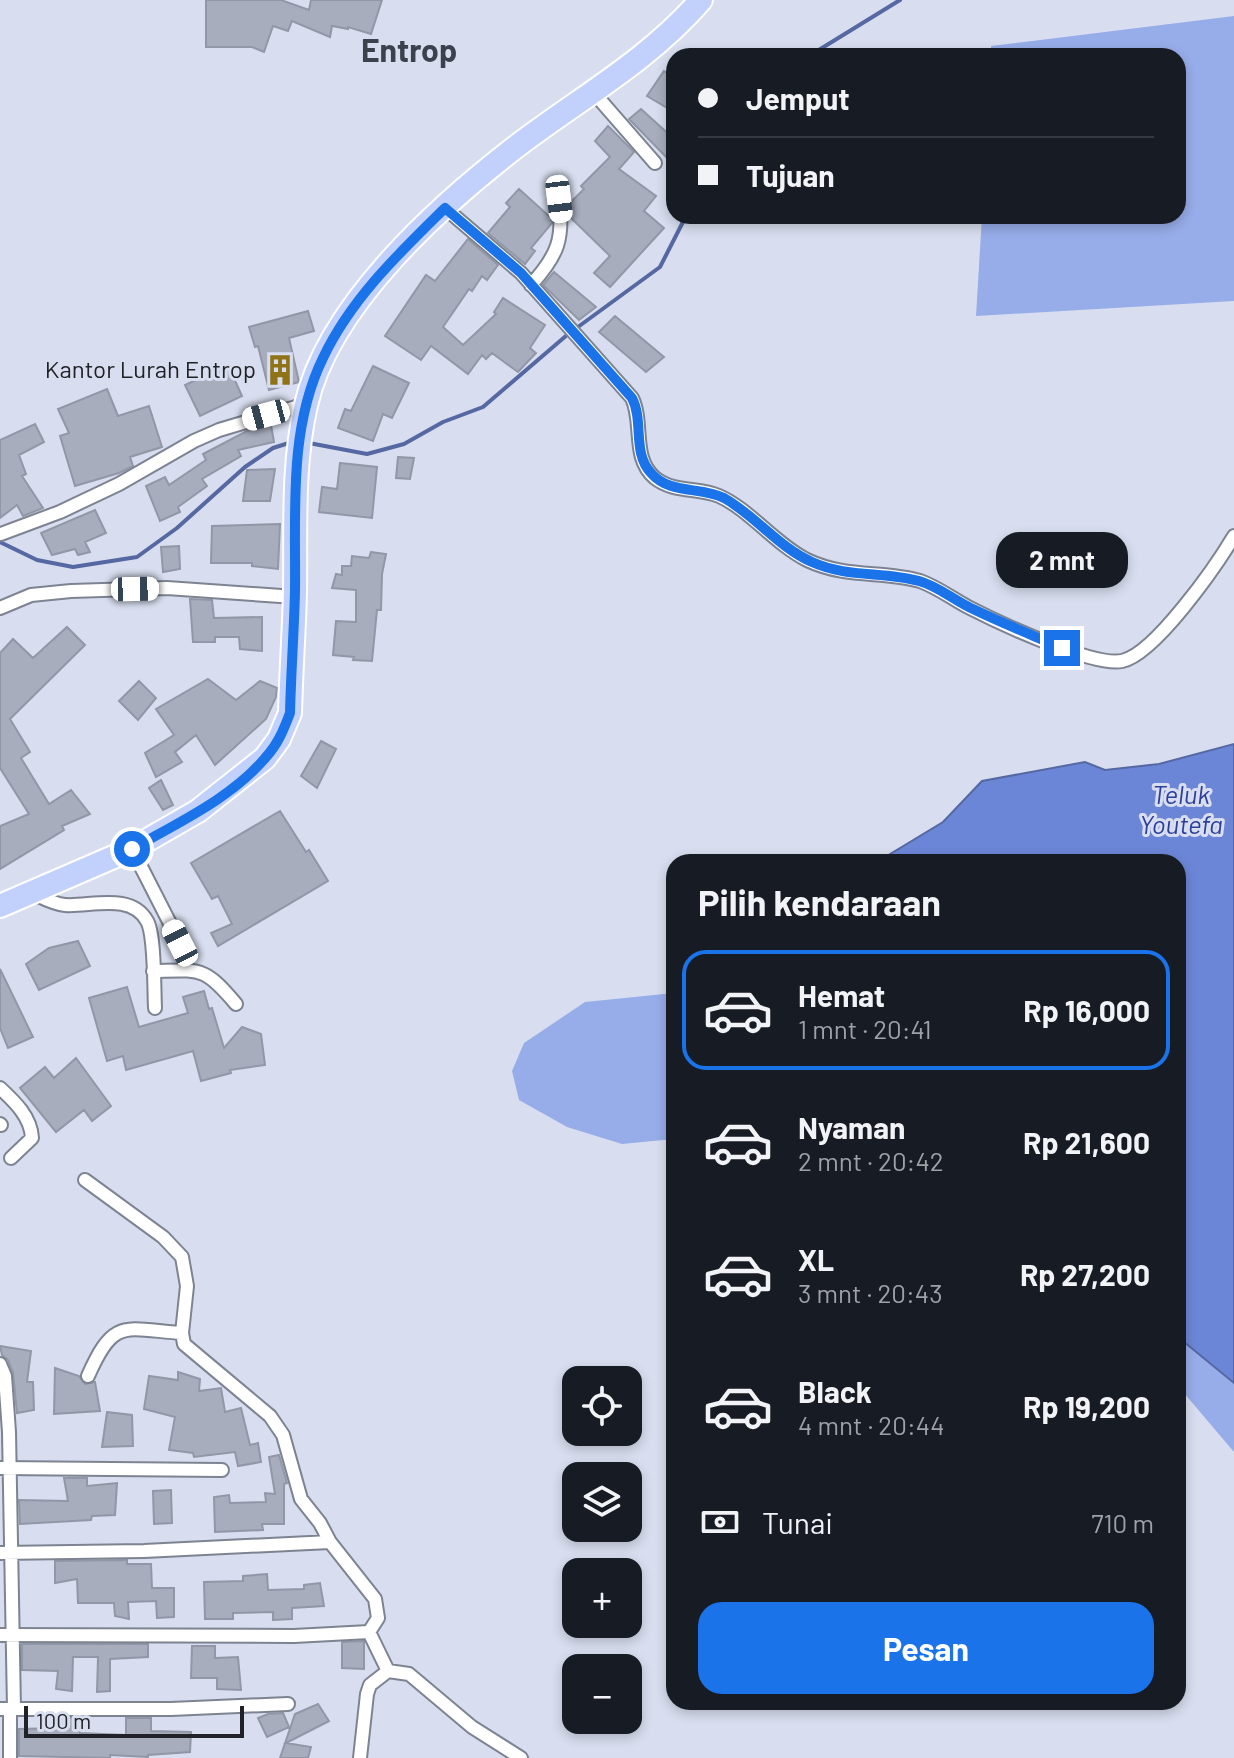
<!DOCTYPE html>
<html lang="id">
<meta charset="utf-8">
<style>
:root{--surface:#171b24;--page:#20242c;--text:#f1f3f6;--muted:#9ea1a6;--line:#363941;--accent:#1a73e8}
body{margin:0;font-family:Barlow,sans-serif;background:var(--page);color:var(--text);height:100vh;display:flex;flex-direction:column;font-size:30px;white-space:nowrap}
*{box-sizing:border-box;margin:0}
p{font-size:26px;color:var(--muted)}
.icon{flex:none;width:44px;height:44px;fill:none;stroke:currentColor;stroke-width:2;stroke-linecap:round;stroke-linejoin:round}
.map{position:relative;flex:1;overflow:hidden}
.sheet{position:absolute;left:666px;top:854px;width:520px;height:856px;display:flex;flex-direction:column;background:var(--surface);border-radius:24px;box-shadow:0 4px 12px #0003}
.sheet>*{flex:none}
.banner{position:absolute;left:666px;top:48px;width:520px;height:176px;border-radius:24px;box-shadow:0 4px 12px #0003;display:grid;align-content:center;height:176px;padding:0 32px;background:var(--surface)}
.tools{position:absolute;left:562px;top:1366px;display:grid;gap:16px}
.tools a{display:grid;place-items:center;width:80px;height:80px;border-radius:16px;background:var(--surface);box-shadow:0 4px 12px #0003;font-size:40px}
.scale{position:absolute;left:24px;bottom:20px;width:220px;box-sizing:border-box;padding-left:8px;border:4px solid #202228;border-top:0;font-size:22px;line-height:28px;white-space:nowrap;color:#202228;-webkit-text-stroke:6px #d8deef;paint-order:stroke}
.end{position:absolute;width:36px;height:36px;margin:-18px;border:10px solid #1a73e8;background:#fff;box-shadow:0 0 0 4px #fff}
.from{border-radius:50%}
.bubble{position:absolute;height:56px;border-radius:24px;background:var(--surface);box-shadow:0 4px 12px #0003;font-size:26px;font-weight:700;line-height:56px;text-align:center}
.car{position:absolute;width:24px;height:48px;margin:-24px -12px;border-radius:10px;box-shadow:0 0 6px 2px #0007;background:linear-gradient(#fff 24%,#345 0 40%,#fff 0 76%,#345 0 86%,#fff 0)}
.banner b{display:flex;align-items:center;gap:28px;height:76px;font-size:30px}
.banner b+b{border-top:2px solid var(--line)}
.banner i{width:20px;height:20px;background:var(--text)}
ul{padding:0;list-style:none}
li{display:flex;align-items:center;gap:24px;height:120px;margin:0 16px 12px;padding:0 16px;border:4px solid transparent;border-radius:24px}
li div{flex:1}
li b{display:block;font-size:30px}
li em{font-style:normal;font-weight:700}
li.selected{border-color:var(--accent)}
li>.icon{width:72px;height:72px;stroke-width:1.5}
h2{padding:0 32px;font-size:36px;line-height:96px}
.pay{display:flex;align-items:center;gap:20px;height:88px;padding:0 32px;font-size:30px}
.pay p{margin-inline-start:auto}
.primary-button{display:flex;gap:16px;margin-top:auto;padding:16px 32px}
.primary-button a{flex:1;height:92px;border-radius:24px;background:var(--accent);color:#fff;font-size:32px;font-weight:700;line-height:92px;text-align:center}
.map>svg:first-child{display:block}
.green{fill:#97ade9}
.water{fill:#6c86d7;stroke:#5568a2;stroke-width:2}
.lines{fill:none;stroke-linecap:round;stroke-linejoin:round}
.stream{stroke:#5568a2;stroke-width:4}
.building{fill:#a7adbd;stroke:#9197a6;stroke-width:2}
.street-casing{stroke:#7e8392;stroke-width:16}
.highway-casing{stroke:#fff;stroke-width:26}
.street{stroke:#fff;stroke-width:12}
.highway{stroke:#c1d1fc;stroke-width:22}
.route{stroke:#1a73e8;stroke-width:10}
.labels{text-anchor:middle;stroke-width:6;stroke-linejoin:round;paint-order:stroke}
.poi-label{font-size:24px;fill:#202228;stroke:#d8deef;text-anchor:end}
.water-label{font-size:26px;font-style:italic;fill:#2b3f9e;stroke:#d8deef}
.district-label{font-size:32px;font-weight:bold;fill:#3c414e;stroke:#d8deef}
</style>
<div class="map">
<svg width="1234" height="1758" viewBox="0 0 1234 1758">
<rect width="100%" height="100%" fill="#d8deef"/>
<path class="green" d="M1234,16V301L976,316L982,216H1178V56H991V46Z
M674,993V1139L622,1144L567,1127L519,1100L512,1071L524,1043L585,1002Z
M1178,1337L1234,1383V1452L1178,1386Z"/>
<path class="water" d="M1234,744V1383L1178,1337V862H877L943,822L982,781L1085,762L1105,770L1159,764Z"/>
<g class="lines">
<path class="stream" d="M809,56L900,0
M309,443L367,454L404,444L443,422L483,407L567,335L660,267L686,216
M0,542L37,560L73,567L137,557L177,528L245,467L273,448L292,442"/>
</g>
<path class="building" d="M206,0H281L309,10L311,0H382L371,34L348,27V29L332,26L330,37L292,21L288,31L273,26L264,52L252,47H206Z
M664,71L674,78V112L647,96Z
M641,109L674,139V165L629,119Z
M608,126L634,152L619,169L656,196L644,211L664,228L610,287L594,273L610,256L569,216V204L584,189L581,186L610,157L595,141Z
M519,189L551,218L552,223L531,248L535,251L525,264L488,233L510,207L506,203Z
M468,239L498,265L487,280L482,276L472,291L469,289L443,327L463,345L496,314L494,312L503,298L545,325L530,348L536,353L518,372L492,353L486,359L482,355L468,374L431,346L421,360L385,336L426,275L435,281Z
M554,272L596,307L579,320L543,285Z
M308,311L314,331L289,338L299,382L269,390L258,346L255,347L249,327Z
M615,316L664,357L646,372L599,332Z
M228,365L242,396L200,416L185,385Z
M373,366L409,383L392,418L383,414L373,441L338,428L345,409L351,411Z
M107,389L118,416L149,406L162,447L130,457L133,466L119,473L75,486L60,436L69,433L58,409Z
M35,424L44,442L19,455L26,474L22,476L43,508L23,516L17,505L0,518V440Z
M271,425L274,442L238,450L241,456L202,479L207,486L178,507L180,512L160,521L146,486L165,477L169,485L206,460L203,454L247,431Z
M398,457L414,458L410,479L396,478Z
M340,463L377,467L372,518L319,512L322,487L337,489Z
M275,469L270,501H243L247,470Z
M95,510L106,533L85,542L90,552L78,555L75,549L52,555L41,533Z
M280,524L278,569L252,566V563H211L212,526Z
M179,546L180,569L163,572L161,547Z
M371,552L386,554L382,574L381,610H377L372,661L353,660L354,657L333,655L336,621L356,622V590L332,588L336,574L342,575V566H351L352,556L369,558Z
M190,599L212,600L214,618L262,617V651L240,649L239,637H215V642H193Z
M67,627L85,645L10,719L30,752L21,758L49,804L71,790L90,814L62,826L64,830L0,869V826L29,814L0,768V653L13,639L33,658Z
M208,679L236,700L260,681L277,688L276,697L266,719L215,765L196,735L175,752L182,762L156,777L145,753L174,735L156,709Z
M139,681L156,698L138,720L119,701Z
M321,741L336,749L317,788L301,776Z
M161,780L173,805L163,810L149,788Z
M280,811L306,852L309,850L328,881L218,946L211,933L232,924L218,896L212,899L191,863Z
M78,941L90,966L39,990L26,964L49,948Z
M0,969L33,1037L8,1048L0,1028Z
M127,987L139,1027L188,1013L183,997L204,991L209,1009L212,1008L224,1048L242,1027L261,1034L265,1065L230,1070L231,1073L201,1081L193,1051L126,1070L123,1056L107,1061L89,998Z
M76,1058L111,1106L92,1121L84,1110L56,1132L20,1088L45,1067L54,1078Z
M0,1346L31,1351L27,1382H33L34,1410L17,1413L13,1373L8,1360L2,1355Z
M55,1368L79,1376L85,1384L95,1382L100,1411L54,1414Z
M178,1372L200,1379L199,1391L221,1388L225,1412L241,1408L250,1445L258,1443L261,1462L238,1466L235,1452L194,1457L193,1453L169,1450L175,1417L144,1409L149,1376L178,1380Z
M107,1412L132,1415L133,1446L102,1447Z
M279,1455L287,1483L284,1484V1524H262L263,1530L215,1532L214,1497L229,1495L230,1503L266,1502L265,1493L275,1494L269,1457Z
M64,1478H87V1486L117,1483L115,1515L92,1516L91,1520L20,1524L19,1500L68,1501Z
M171,1490L172,1523L154,1524L153,1491Z
M127,1560V1564H151L152,1588H174V1617L157,1618L156,1601L128,1602L129,1619L115,1616L114,1603H78L77,1579L55,1583V1561Z
M267,1574L268,1590L304,1589V1585L320,1583L324,1606L292,1608V1619L273,1620V1612L233,1613V1619H205L204,1582L243,1581V1576Z
M364,1641V1669L342,1668V1642Z
M22,1644H148V1657L110,1659V1691L97,1692L98,1657H73L72,1691L56,1689L58,1671L22,1670Z
M192,1646H215V1658L238,1657L241,1690L217,1689V1678H191Z
M318,1704L329,1721L286,1743L311,1747L308,1758H280L295,1714Z
M283,1713L289,1727L267,1737L258,1718L268,1714Z
M60,1718H80V1733L126,1735V1718H151V1731L191,1732L190,1752L148,1755V1757L110,1755V1758L19,1756V1729L61,1728Z"/>
<g class="lines">
<defs>
<path id="street" d="M594,93L655,163
M445,208L521,273L632,398C644,423 631,458 655,478C674,493 698,487 719,496C749,509 775,544 807,560C847,579 882,570 920,581C937,587 953,599 968,607C997,622 1093,667 1122,661C1155,654 1216,566 1234,536
M531,285C558,255 564,239 559,199
M1,534L60,512L119,484L194,441L219,430L306,404
M0,608L31,595L71,591L167,588L295,597
M132,849L180,943
M30,892C41,897 53,904 65,905C90,907 131,892 147,921C155,934 154,989 155,1008
M153,971C201,970 204,966 236,1004
M0,1088C15,1102 31,1117 32,1138L11,1158
M0,1124L1,1125
M85,1180L163,1237L182,1257L187,1286L182,1333L184,1344L270,1416L283,1435L301,1499L320,1523L330,1542L375,1599L378,1618L369,1632L388,1671
M0,1364L5,1376L9,1432L14,1709
M88,1376C114,1317 124,1329 182,1333
M0,1468L222,1470
M0,1553L144,1551L330,1542
M0,1635L294,1636L369,1632
M0,1709H171L288,1704
M10,1709V1758
M360,1758L367,1694L370,1685L388,1671L409,1674L472,1727L521,1758"/>
<path id="highway" d="M0,906L132,849L198,811L265,758L279,739L290,713C291,673 294,632 295,592C296,530 292,466 306,405C328,306 439,206 517,146C580,98 648,61 701,0"/>
</defs>
<use href="#street" class="street-casing"/>
<use href="#highway" class="highway-casing"/>
<use href="#street" class="street"/>
<use href="#highway" class="highway"/>
</g>
<g class="lines">
<path class="route" d="M132,849C177,823 232,798 266,757C278,744 284,729 290,713C291,672 294,632 295,591C296,515 288,429 323,358C351,299 399,253 445,208L521,273L632,398C644,421 632,453 651,473C670,495 700,486 724,498C756,516 778,547 812,562C847,578 883,571 919,581C938,586 955,601 973,609C1002,623 1032,635 1062,648"/>
</g>
<defs>
<symbol id="building-bare" viewBox="-9 -9 18 18"><path d="M-4-6H4V6H1V3H-1V6H-4ZM-2.5-4.3h1.7v1.8h-1.7ZM.8-4.3h1.7v1.8H.8ZM-2.5-1h1.7V.8h-1.7ZM.8-1h1.7V.8H.8Z" fill="#907217" stroke="#d8deef" stroke-width="2.5" paint-order="stroke"/></symbol>
</defs>
<g fill-rule="evenodd">
<use href="#building-bare" x="258" y="348" width="44" height="44"/>
</g>
<g class="labels">
<g class="poi-label">
<text x="256" y="378">Kantor Lurah Entrop</text>
</g>
<g class="water-label">
<text x="1181" y="804">Teluk<tspan x="1181" dy="30">Youtefa</tspan></text>
</g>
<g class="district-label">
<text x="409" y="62">Entrop</text>
</g>
</g>
</svg>
<div class="tools">
<a><svg class="icon" aria-label="locate" viewBox="0 0 24 24"><circle cx="12" cy="12" r="6"/><path d="M12 2v4M12 18v4M2 12h4M18 12h4"/></svg></a>
<a><svg class="icon" aria-label="layers" viewBox="0 0 24 24"><path d="M12 4l9 5-9 5-9-5zM3 14l9 5 9-5"/></svg></a>
<a>+</a>
<a>−</a>
</div>
<div class="scale">100 m</div>
<i class="end from" style="left:132px;top:849px"></i>
<i class="end" style="left:1062px;top:648px"></i>
<div class="bubble" style="left:996px;top:532px;width:132px">2 mnt</div>
<i class="car" style="left:559px;top:199px;rotate:173deg"></i>
<i class="car" style="left:266px;top:415px;rotate:255deg"></i>
<i class="car" style="left:135px;top:589px;rotate:89deg"></i>
<i class="car" style="left:180px;top:943px;rotate:333deg"></i>
<div class="banner">
<b><i class="from"></i>Jemput</b>
<b><i></i>Tujuan</b>
</div>
<section class="sheet">
<h2>Pilih kendaraan</h2>
<ul>
<li class="selected"><svg class="icon" aria-label="car" viewBox="0 0 24 24"><path d="M5 17H2v-5l4-1 3-4h7l3 4 3 1v5h-3M9 17h6M6 11h13"/><circle cx="7" cy="17" r="2"/><circle cx="17" cy="17" r="2"/></svg><div><b>Hemat</b><p>1 mnt · 20:41</p></div><em>Rp 16,000</em></li>
<li><svg class="icon" aria-label="car" viewBox="0 0 24 24"><path d="M5 17H2v-5l4-1 3-4h7l3 4 3 1v5h-3M9 17h6M6 11h13"/><circle cx="7" cy="17" r="2"/><circle cx="17" cy="17" r="2"/></svg><div><b>Nyaman</b><p>2 mnt · 20:42</p></div><em>Rp 21,600</em></li>
<li><svg class="icon" aria-label="car" viewBox="0 0 24 24"><path d="M5 17H2v-5l4-1 3-4h7l3 4 3 1v5h-3M9 17h6M6 11h13"/><circle cx="7" cy="17" r="2"/><circle cx="17" cy="17" r="2"/></svg><div><b>XL</b><p>3 mnt · 20:43</p></div><em>Rp 27,200</em></li>
<li><svg class="icon" aria-label="car" viewBox="0 0 24 24"><path d="M5 17H2v-5l4-1 3-4h7l3 4 3 1v5h-3M9 17h6M6 11h13"/><circle cx="7" cy="17" r="2"/><circle cx="17" cy="17" r="2"/></svg><div><b>Black</b><p>4 mnt · 20:44</p></div><em>Rp 19,200</em></li>
</ul>
<div class="pay"><svg class="icon" aria-label="cash" viewBox="0 0 24 24"><path d="M3 7h18v10H3z"/><circle cx="12" cy="12" r="2"/></svg>Tunai<p>710 m</p></div>
<div class="primary-button"><a>Pesan</a></div>
</section>
</div>
